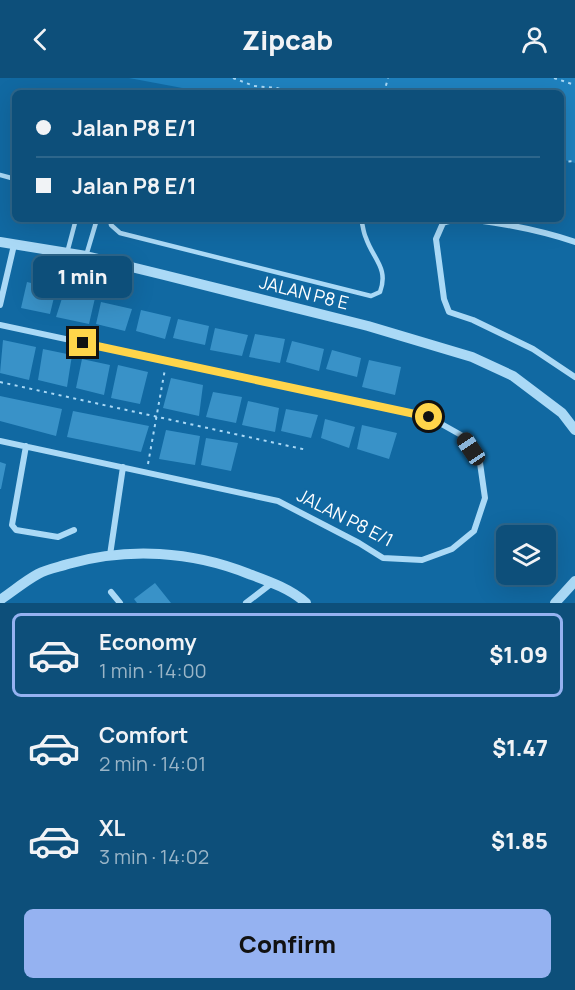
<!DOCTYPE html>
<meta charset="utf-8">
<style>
:root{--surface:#0d4f7a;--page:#16567f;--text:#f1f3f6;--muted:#9ab5c7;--line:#2d668b;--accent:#95b2f1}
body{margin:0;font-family:Manrope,sans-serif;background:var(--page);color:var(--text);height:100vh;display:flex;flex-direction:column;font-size:22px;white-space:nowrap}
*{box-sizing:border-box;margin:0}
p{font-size:20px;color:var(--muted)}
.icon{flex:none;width:33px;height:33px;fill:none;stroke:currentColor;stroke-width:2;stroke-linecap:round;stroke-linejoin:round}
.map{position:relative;height:525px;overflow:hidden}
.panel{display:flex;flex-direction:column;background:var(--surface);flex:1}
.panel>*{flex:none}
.hud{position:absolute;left:12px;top:12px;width:552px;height:132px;border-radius:9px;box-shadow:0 6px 24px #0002,0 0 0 2px var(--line);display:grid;align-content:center;height:132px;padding:0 24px;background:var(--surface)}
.controls{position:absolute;left:496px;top:447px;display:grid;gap:12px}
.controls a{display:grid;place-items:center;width:60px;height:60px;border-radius:9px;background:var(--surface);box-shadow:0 6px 24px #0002,0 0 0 2px var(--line);font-size:30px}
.end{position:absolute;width:27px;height:27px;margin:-14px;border:8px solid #ffd54a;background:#111;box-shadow:0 0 0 3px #111}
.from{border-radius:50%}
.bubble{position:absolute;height:42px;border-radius:9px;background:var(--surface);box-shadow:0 6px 24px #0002,0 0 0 2px var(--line);font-size:20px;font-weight:800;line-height:42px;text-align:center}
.car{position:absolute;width:18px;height:36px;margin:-18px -9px;border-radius:8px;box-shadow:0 0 4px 2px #0007;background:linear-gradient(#222 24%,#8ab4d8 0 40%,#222 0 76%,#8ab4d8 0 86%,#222 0)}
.hud b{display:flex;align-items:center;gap:21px;height:57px;font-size:22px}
.hud b+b{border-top:2px solid var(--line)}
.hud i{width:15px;height:15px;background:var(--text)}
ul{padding:10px 0 0;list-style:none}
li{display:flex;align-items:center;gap:18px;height:84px;margin:0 12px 9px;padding:0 12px;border:3px solid transparent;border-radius:9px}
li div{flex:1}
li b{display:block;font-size:22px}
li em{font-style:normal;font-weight:800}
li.current{border-color:var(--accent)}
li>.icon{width:54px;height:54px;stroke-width:1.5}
.cta{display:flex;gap:12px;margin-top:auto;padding:12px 24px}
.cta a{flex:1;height:69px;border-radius:9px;background:var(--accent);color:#111;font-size:24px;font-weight:800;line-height:69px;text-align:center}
header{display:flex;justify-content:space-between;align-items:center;height:78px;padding:0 24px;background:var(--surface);font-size:27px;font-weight:800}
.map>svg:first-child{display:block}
.green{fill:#1f82bf}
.building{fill:#3992c8}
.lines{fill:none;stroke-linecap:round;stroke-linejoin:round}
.path{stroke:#aad9f6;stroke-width:2;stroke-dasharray:3 4.5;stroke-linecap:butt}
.service{stroke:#aad9f6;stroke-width:4.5}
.minor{stroke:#aad9f6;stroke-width:6}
.tertiary{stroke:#aad9f6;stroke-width:10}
.route{stroke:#ffd54a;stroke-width:8}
.labels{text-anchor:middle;stroke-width:4.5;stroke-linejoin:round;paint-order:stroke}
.street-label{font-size:18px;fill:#fff;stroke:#1169a2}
</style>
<header><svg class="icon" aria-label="back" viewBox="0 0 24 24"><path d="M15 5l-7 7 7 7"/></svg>Zipcab<svg class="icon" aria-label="person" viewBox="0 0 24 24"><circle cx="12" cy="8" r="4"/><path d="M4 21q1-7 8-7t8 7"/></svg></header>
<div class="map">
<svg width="575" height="525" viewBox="0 0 575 525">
<rect width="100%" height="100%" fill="#1169a2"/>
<path class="green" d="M129,0H575V85L561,81V15H209Z"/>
<path class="building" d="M27,204L56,211L50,236L21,230Z
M64,214L95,220L89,246L56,239Z
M101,224L132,231L125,253L96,246Z
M141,232L171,239L165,261L136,253Z
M178,241L209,248L205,267L173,260Z
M215,250L248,257L242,278L210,272Z
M255,256L285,261L280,285L249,279Z
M3,262L36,269L29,302L0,295Z
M292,263L324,271L319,293L286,284Z
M43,271L72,277L67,309L38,302Z
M332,272L361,280L357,299L326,291Z
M82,281L110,287L104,317L76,310Z
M369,282L401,289L395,317L362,309Z
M118,287L148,294L140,326L111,320Z
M171,300L203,307L199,338L163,330Z
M213,314L242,319L236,345L206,339Z
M0,318L62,331L56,358L0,343Z
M248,323L279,330L275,354L242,347Z
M286,331L318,337L311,360L281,353Z
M73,333L149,348L141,374L67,359Z
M325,341L355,349L349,370L321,360Z
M362,347L397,355L389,381L357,371Z
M166,352L200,358L195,387L159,381Z
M206,360L238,365L231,393L201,387Z
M0,384L6,386L1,411H0Z
M155,505L171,525H137L134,521Z"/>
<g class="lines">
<path class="path" d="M233,0L254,8L277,10L292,15
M554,0L575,7
M384,15L388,0
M561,84L575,83
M0,304L307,372
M148,386L165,291"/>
<path class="service" d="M0,97L15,101
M110,141L111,147L120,155L371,218L380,214C389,190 373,181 366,160C363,154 363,147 361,141
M67,175L76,141
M86,178L97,141"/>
<path class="minor" d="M575,164C549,155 466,134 443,145L436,161L444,221L449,234L473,242L533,271L575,299
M0,227L14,167
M0,247L429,339L461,357L480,385L485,420L474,453L452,471L422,482L383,480L359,465L278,423L0,363
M26,368L12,447L16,452L58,459L74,452
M110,477L123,389
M111,514L120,525
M246,525L272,505"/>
<path class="tertiary" d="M0,164L86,178L164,197L368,248L472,279L513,298L562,335L575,352
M0,522C12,514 25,503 38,496C47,491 59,489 68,486C128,469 192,473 249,496C268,503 291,511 306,525
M555,525L575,503"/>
</g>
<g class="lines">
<path class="route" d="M83,265L429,339"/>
</g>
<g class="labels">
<g class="street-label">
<text transform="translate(304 215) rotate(14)" y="6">JALAN P8 E</text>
<text transform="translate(345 440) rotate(27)" y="6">JALAN P8 E/1</text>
</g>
</g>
</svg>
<div class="controls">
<a><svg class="icon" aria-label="layers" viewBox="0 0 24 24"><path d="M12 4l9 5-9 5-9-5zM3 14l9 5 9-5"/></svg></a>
</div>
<i class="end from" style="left:429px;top:339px"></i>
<i class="end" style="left:83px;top:265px"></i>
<div class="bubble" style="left:33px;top:178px;width:99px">1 min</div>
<i class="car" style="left:471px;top:371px;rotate:326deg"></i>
<div class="hud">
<b><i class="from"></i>Jalan P8 E/1</b>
<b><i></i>Jalan P8 E/1</b>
</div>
</div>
<section class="panel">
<ul>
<li class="current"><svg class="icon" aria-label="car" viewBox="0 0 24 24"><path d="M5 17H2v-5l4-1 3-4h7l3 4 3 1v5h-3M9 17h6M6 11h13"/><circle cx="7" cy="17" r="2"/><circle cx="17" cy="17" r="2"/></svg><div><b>Economy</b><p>1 min · 14:00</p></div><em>$1.09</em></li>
<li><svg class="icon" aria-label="car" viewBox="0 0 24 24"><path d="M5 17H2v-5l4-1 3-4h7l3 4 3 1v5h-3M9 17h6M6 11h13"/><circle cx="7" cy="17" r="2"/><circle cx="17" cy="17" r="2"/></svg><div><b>Comfort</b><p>2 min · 14:01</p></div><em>$1.47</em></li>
<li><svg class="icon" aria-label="car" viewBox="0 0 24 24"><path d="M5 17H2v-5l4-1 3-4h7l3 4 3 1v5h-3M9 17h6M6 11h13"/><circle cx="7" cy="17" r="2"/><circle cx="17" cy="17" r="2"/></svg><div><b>XL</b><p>3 min · 14:02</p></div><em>$1.85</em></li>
</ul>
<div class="cta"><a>Confirm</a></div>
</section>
